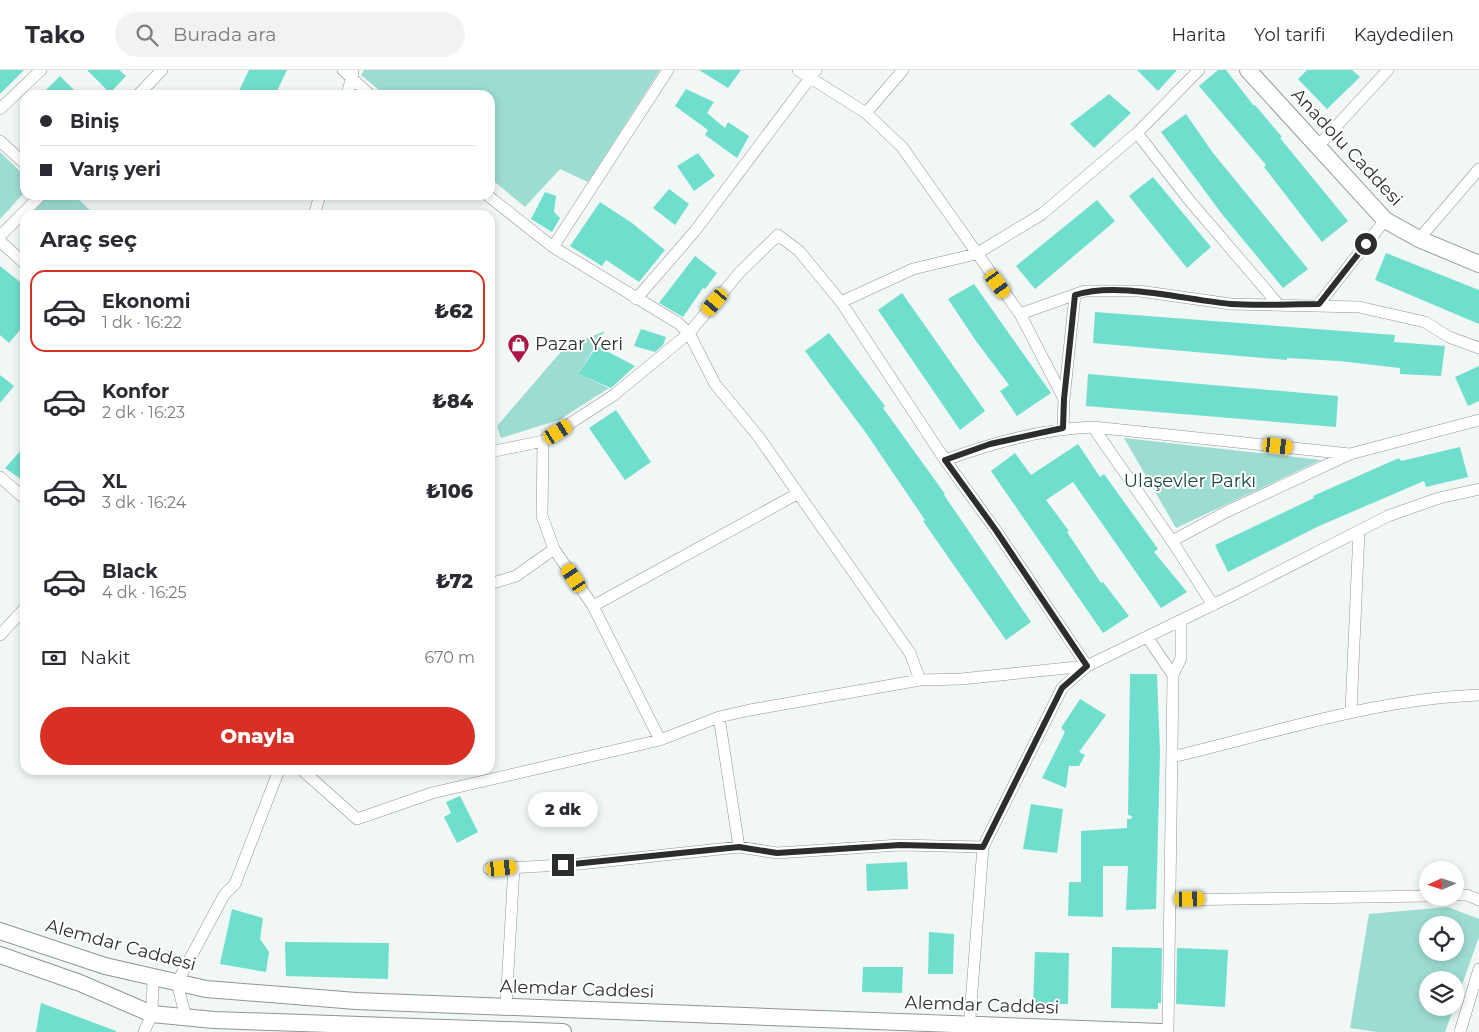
<!DOCTYPE html>
<html lang="tr">
<meta charset="utf-8">
<style>
:root{--surface:#fff;--page:#f2f2f3;--text:#2b2b33;--muted:#7c7c81;--line:#e1e1e2;--accent:#d93025}
body{margin:0;font-family:Montserrat,sans-serif;background:var(--page);color:var(--text);height:100vh;display:flex;flex-direction:column;font-size:19px;white-space:nowrap}
*{box-sizing:border-box;margin:0}
p{font-size:16px;color:var(--muted)}
.icon{flex:none;width:28px;height:28px;fill:none;stroke:currentColor;stroke-width:2;stroke-linecap:round;stroke-linejoin:round}
.map{position:relative;flex:1;overflow:hidden}
.details{position:absolute;left:20px;top:140px;width:475px;height:565px;display:flex;flex-direction:column;background:var(--surface);border-radius:15px;box-shadow:0 2px 8px #0003}
.details>*{flex:none}
.banner{position:absolute;left:20px;top:20px;width:475px;height:110px;border-radius:15px;box-shadow:0 2px 8px #0003;display:grid;align-content:center;height:110px;padding:0 20px;background:var(--surface)}
.needle{width:32px;rotate:267deg}
.tools{position:absolute;left:1419px;top:791px;display:grid;gap:10px}
.tools a{display:grid;place-items:center;width:45px;height:45px;border-radius:50%;background:var(--surface);box-shadow:0 2px 8px #0003;font-size:25px}
.end{position:absolute;width:22px;height:22px;margin:-11px;border:6px solid #2c2e2e;background:#fff;box-shadow:0 0 0 2px #fff}
.from{border-radius:50%}
.bubble{position:absolute;height:35px;border-radius:18px;background:var(--surface);box-shadow:0 2px 8px #0003;font-size:16px;font-weight:800;line-height:35px;text-align:center}
.car{position:absolute;width:15px;height:30px;margin:-15px -8px;border-radius:6px;box-shadow:0 0 4px 1px #0007;background:linear-gradient(#f5c518 24%,#345 0 40%,#f5c518 0 76%,#345 0 86%,#f5c518 0)}
.banner b{display:flex;align-items:center;gap:18px;height:48px;font-size:19px}
.banner b+b{border-top:1px solid var(--line)}
.banner i{width:12px;height:12px;background:var(--text)}
ul{padding:0;list-style:none}
li{display:flex;align-items:center;gap:15px;height:82px;margin:0 10px 8px;padding:0 10px;border:2px solid transparent;border-radius:15px}
li div{flex:1}
li b{display:block;font-size:19px}
li em{font-style:normal;font-weight:800}
li.active{border-color:var(--accent)}
li>.icon{width:45px;height:45px;stroke-width:1.5}
h2{padding:0 20px;font-size:22px;line-height:60px}
.pay{display:flex;align-items:center;gap:12px;height:55px;padding:0 20px;font-size:19px}
.pay p{margin-inline-start:auto}
.button{display:flex;gap:10px;margin-top:auto;padding:10px 20px}
.button a{flex:1;height:58px;border-radius:30px;background:var(--accent);color:#fff;font-size:20px;font-weight:800;line-height:58px;text-align:center}
header{display:flex;align-items:center;gap:30px;box-sizing:border-box;height:70px;padding:0 25px;background:var(--surface);border-bottom:1px solid var(--line)}
header strong{font-size:24px}
nav{display:flex;gap:28px;margin-inline-start:auto;font-size:18px}
.search{width:350px;height:45px;background:var(--page);display:flex;align-items:center;gap:12px;box-sizing:border-box;padding:0 18px;border-radius:28px;color:var(--muted);font-size:19px}
.map>svg:first-child{display:block}
.green{fill:#9ddcd1;fill-rule:evenodd}
.building{fill:#70decc}
.lines{fill:none;stroke-linecap:round;stroke-linejoin:round}
.street-casing{stroke:#909594;stroke-width:12}
.secondary-casing{stroke:#909594;stroke-width:18}
.street{stroke:#fff;stroke-width:11}
.secondary{stroke:#fff;stroke-width:16}
.route{stroke:#2c2e2e;stroke-width:6}
.labels{text-anchor:middle;stroke-width:4;stroke-linejoin:round;paint-order:stroke}
.street-label{font-size:18px;fill:#2c2e2e;stroke:#fff}
.poi-label{font-size:18px;fill:#2c2e2e;stroke:#fff;text-anchor:start}
.park-label{font-size:18px;fill:#174841;stroke:#fff}
</style>
<header>
<strong>Tako</strong>
<div class="search"><svg class="icon" aria-label="search" viewBox="0 0 24 24"><circle cx="10" cy="10" r="6"/><path d="M15 15l6 6"/></svg>Burada ara</div>
<nav><a>Harita</a><a>Yol tarifi</a><a>Kaydedilen</a></nav>
</header>
<div class="map">
<svg width="1479" height="962" viewBox="0 0 1479 962">
<rect width="100%" height="100%" fill="#f0f7f5"/>
<path class="green" d="M364,0H660L588,112L560,99L525,137L490,108V25H385L361,5Z
M0,82L25,106V122L0,149Z
M48,125H74L95,145H29Z
M605,261L578,304L609,318L559,350L501,368L497,356L565,277Z
M1124,368L1321,390L1176,458Z
M1448,837L1479,849V867L1455,934V910H1428V938H1454L1445,962H1377L1350,958L1369,844ZM1428,855H1455V882H1428Z"/>
<path class="building" d="M0,0H24L0,24Z
M87,0H119L126,6L110,23Z
M249,0H287L275,25H237Z
M699,0H741L728,18Z
M1137,0H1177L1158,21Z
M1218,0H1226L1254,36L1255,35L1282,67L1280,68L1348,151L1322,172L1264,97L1266,95L1199,16Z
M1307,0H1352L1360,7L1327,39L1298,9Z
M60,6L79,25H41Z
M686,19L714,32L707,43L725,58L728,52L749,66L737,88L705,65L708,60L675,36Z
M1109,24L1131,43L1094,78L1070,54Z
M1186,44L1213,83L1308,199L1283,218L1222,144L1161,62Z
M698,83L715,106L694,121L677,96Z
M1153,107L1211,177L1187,198L1129,126Z
M669,119L689,134L675,155L653,138Z
M545,122L556,126L554,142L560,148L552,162L531,149Z
M1097,130L1115,151L1035,219L1016,196Z
M600,132L632,153L665,180L639,212L606,190L602,196L570,176Z
M1386,183L1479,220V254L1375,210Z
M695,186L717,203L705,219L703,218L683,247L659,233Z
M0,196L25,216V265L20,260L9,273L0,265Z
M974,214L1051,323L1017,346L1000,321L1009,315L976,271L948,229Z
M902,223L985,341L960,360L878,240Z
M1095,242L1395,265L1394,272L1445,276L1441,306L1400,304V298L1339,291L1287,288V290L1093,273Z
M641,259L666,267L663,275L655,282L634,276Z
M829,263L885,336L883,338L945,424L944,425L1031,552L1006,570L923,451L925,450L866,363L805,281Z
M597,276L635,296L611,318L578,304Z
M1479,296V331L1468,336L1455,307Z
M1088,304L1338,326L1336,357L1086,336Z
M0,305L14,316L0,333Z
M616,340L651,392L625,410L589,358Z
M1078,374L1100,407L1104,404L1158,479L1154,482L1187,522L1161,538L1073,412L1046,430L1069,461L1067,462L1101,513L1103,512L1129,546L1103,563L991,401L1015,383L1031,405Z
M25,376V412L5,398Z
M1460,377L1468,407L1426,417L1424,411L1319,456L1228,502L1215,475L1314,428L1313,426L1399,388L1401,391Z
M1130,604H1157L1160,683L1156,839L1126,840L1128,796H1103V847L1068,846L1069,812H1081V761L1127,758V749H1131L1132,746L1128,745Z
M1080,629L1106,645L1079,682L1085,685L1079,696H1069L1066,718L1042,708L1065,662L1061,658Z
M460,726L478,762L457,773L444,747L451,743L446,732Z
M1031,734L1063,739L1057,783L1023,779Z
M907,792L908,819L867,821L866,794Z
M232,839L263,848L260,869L269,882L266,902L220,894Z
M929,862L954,864L953,904H928Z
M285,872L389,873L388,909L286,906Z
M1112,877L1162,878L1161,933H1158V939L1111,938Z
M1177,878L1228,880L1225,937L1176,934Z
M1035,882L1069,883L1068,934H1033Z
M863,897H903L902,923L862,922Z
M41,933L116,961V962H36Z"/>
<g class="lines">
<defs>
<path id="street" d="M343,0L370,25
M668,0L553,177L678,253L689,263L715,314L758,366L910,583L920,610
M798,0L866,43L902,77L1020,244L1064,329L1063,358
M138,25L162,0
M347,25L353,2
M0,39L41,0
M866,43L903,0
M1137,63L1189,130L1278,234
M0,71L25,94
M1318,76L1388,0
M487,125L553,177
M314,145L320,125
M0,166L41,125
M1419,169L1479,99
M0,171L25,194
M636,229L695,161L816,0
M1319,234L1385,150
M1020,244L1085,221H1139L1231,234L1359,237L1425,252L1449,267L1479,278
M1064,329L1075,225
M1093,357L1350,384
M543,371L542,446L554,479L593,536L660,670
M490,382L543,371L614,325L689,263L740,202L778,165L799,181L841,232L913,199L976,184L1042,144L1137,63L1199,0
M945,390C993,373 1041,359 1093,357L1172,471L1213,535
M0,407L25,429
M1172,471L1226,442L1350,384L1479,350
M490,514L516,506L554,479
M593,536L797,424
M0,565L25,538
M1147,567L1173,605L1168,962
M1173,605L1181,588V551
M1351,641L1359,461
M719,647L739,777
M1172,687C1274,663 1374,629 1479,625
M302,700L357,749L432,723L660,670L719,647L750,640L920,610L961,609L1087,596L995,459L945,390L841,232
M489,799L580,794L739,777L777,783L900,775L983,777
M1455,825H1467L1479,830
M1170,830L1428,826
M506,936L514,797
M186,948L177,913L224,825L235,814L279,700
M969,960L983,777L1062,618L1087,596L1235,524L1388,446L1439,428L1479,419
M144,962L152,944L153,907
M1460,962L1479,899"/>
<path id="secondary" d="M1248,0L1385,150L1419,169L1479,194
M0,861L105,896L206,919L356,931L1161,962
M0,885L80,913L152,944L214,950L563,962"/>
</defs>
<use href="#street" class="street-casing"/>
<use href="#secondary" class="secondary-casing"/>
<use href="#street" class="street"/>
<use href="#secondary" class="secondary"/>
</g>
<g class="lines">
<path class="route" d="M563,795L739,777L777,783L900,775L983,777L1062,618L1087,596L995,459L945,390L990,374L1063,358L1064,329L1075,225C1117,211 1186,230 1231,234C1260,236 1289,234 1319,234L1366,174"/>
</g>
<defs>
<symbol id="shop-pin" viewBox="-11 -11 22 30"><path d="M0 17L-7.5 6A9.5 9.5 0 1 1 7.5 6Z" fill="#ac1846" stroke="#fff"/><path d="M-5-2.5h2.3a2.7 3.5 0 0 1 5.4 0H5L5.5 6h-11ZM-1.5-2.5h3a1.5 2.3 0 0 0-3 0Z" fill="#fff"/></symbol>
</defs>
<g fill-rule="evenodd">
<use href="#shop-pin" x="506" y="262" width="25" height="34"/>
</g>
<g class="labels">
<g class="street-label">
<text transform="translate(1347 77) rotate(47)" y="6">Anadolu Caddesi</text>
<text transform="translate(121 875) rotate(15)" y="6">Alemdar Caddesi</text>
<text transform="translate(577 919) rotate(2)" y="6">Alemdar Caddesi</text>
<text transform="translate(982 935) rotate(2)" y="6">Alemdar Caddesi</text>
</g>
<g class="poi-label">
<text x="535" y="280">Pazar Yeri</text>
</g>
<g class="park-label">
<text x="1190" y="417">Ulaşevler Parkı</text>
</g>
</g>
</svg>
<div class="tools">
<a><svg class="needle" viewBox="-14 -14 28 28"><path d="M0-13l5 13h-10z" fill="#e53935"/><path d="M0 13l5-13h-10z" fill="#7c7c81"/></svg></a>
<a><svg class="icon" aria-label="locate" viewBox="0 0 24 24"><circle cx="12" cy="12" r="6"/><path d="M12 2v4M12 18v4M2 12h4M18 12h4"/></svg></a>
<a><svg class="icon" aria-label="layers" viewBox="0 0 24 24"><path d="M12 4l9 5-9 5-9-5zM3 14l9 5 9-5"/></svg></a>
</div>
<i class="end from" style="left:1366px;top:174px"></i>
<i class="end" style="left:563px;top:795px"></i>
<div class="bubble" style="left:528px;top:722px;width:70px">2 dk</div>
<i class="car" style="left:998px;top:214px;rotate:144deg"></i>
<i class="car" style="left:715px;top:232px;rotate:220deg"></i>
<i class="car" style="left:558px;top:362px;rotate:57deg"></i>
<i class="car" style="left:1278px;top:376px;rotate:96deg"></i>
<i class="car" style="left:574px;top:508px;rotate:326deg"></i>
<i class="car" style="left:502px;top:798px;rotate:84deg"></i>
<i class="car" style="left:1190px;top:829px;rotate:89deg"></i>
<div class="banner">
<b><i class="from"></i>Biniş</b>
<b><i></i>Varış yeri</b>
</div>
<section class="details">
<h2>Araç seç</h2>
<ul>
<li class="active"><svg class="icon" aria-label="car" viewBox="0 0 24 24"><path d="M5 17H2v-5l4-1 3-4h7l3 4 3 1v5h-3M9 17h6M6 11h13"/><circle cx="7" cy="17" r="2"/><circle cx="17" cy="17" r="2"/></svg><div><b>Ekonomi</b><p>1 dk · 16:22</p></div><em>₺62</em></li>
<li><svg class="icon" aria-label="car" viewBox="0 0 24 24"><path d="M5 17H2v-5l4-1 3-4h7l3 4 3 1v5h-3M9 17h6M6 11h13"/><circle cx="7" cy="17" r="2"/><circle cx="17" cy="17" r="2"/></svg><div><b>Konfor</b><p>2 dk · 16:23</p></div><em>₺84</em></li>
<li><svg class="icon" aria-label="car" viewBox="0 0 24 24"><path d="M5 17H2v-5l4-1 3-4h7l3 4 3 1v5h-3M9 17h6M6 11h13"/><circle cx="7" cy="17" r="2"/><circle cx="17" cy="17" r="2"/></svg><div><b>XL</b><p>3 dk · 16:24</p></div><em>₺106</em></li>
<li><svg class="icon" aria-label="car" viewBox="0 0 24 24"><path d="M5 17H2v-5l4-1 3-4h7l3 4 3 1v5h-3M9 17h6M6 11h13"/><circle cx="7" cy="17" r="2"/><circle cx="17" cy="17" r="2"/></svg><div><b>Black</b><p>4 dk · 16:25</p></div><em>₺72</em></li>
</ul>
<div class="pay"><svg class="icon" aria-label="cash" viewBox="0 0 24 24"><path d="M3 7h18v10H3z"/><circle cx="12" cy="12" r="2"/></svg>Nakit<p>670 m</p></div>
<div class="button"><a>Onayla</a></div>
</section>
</div>
